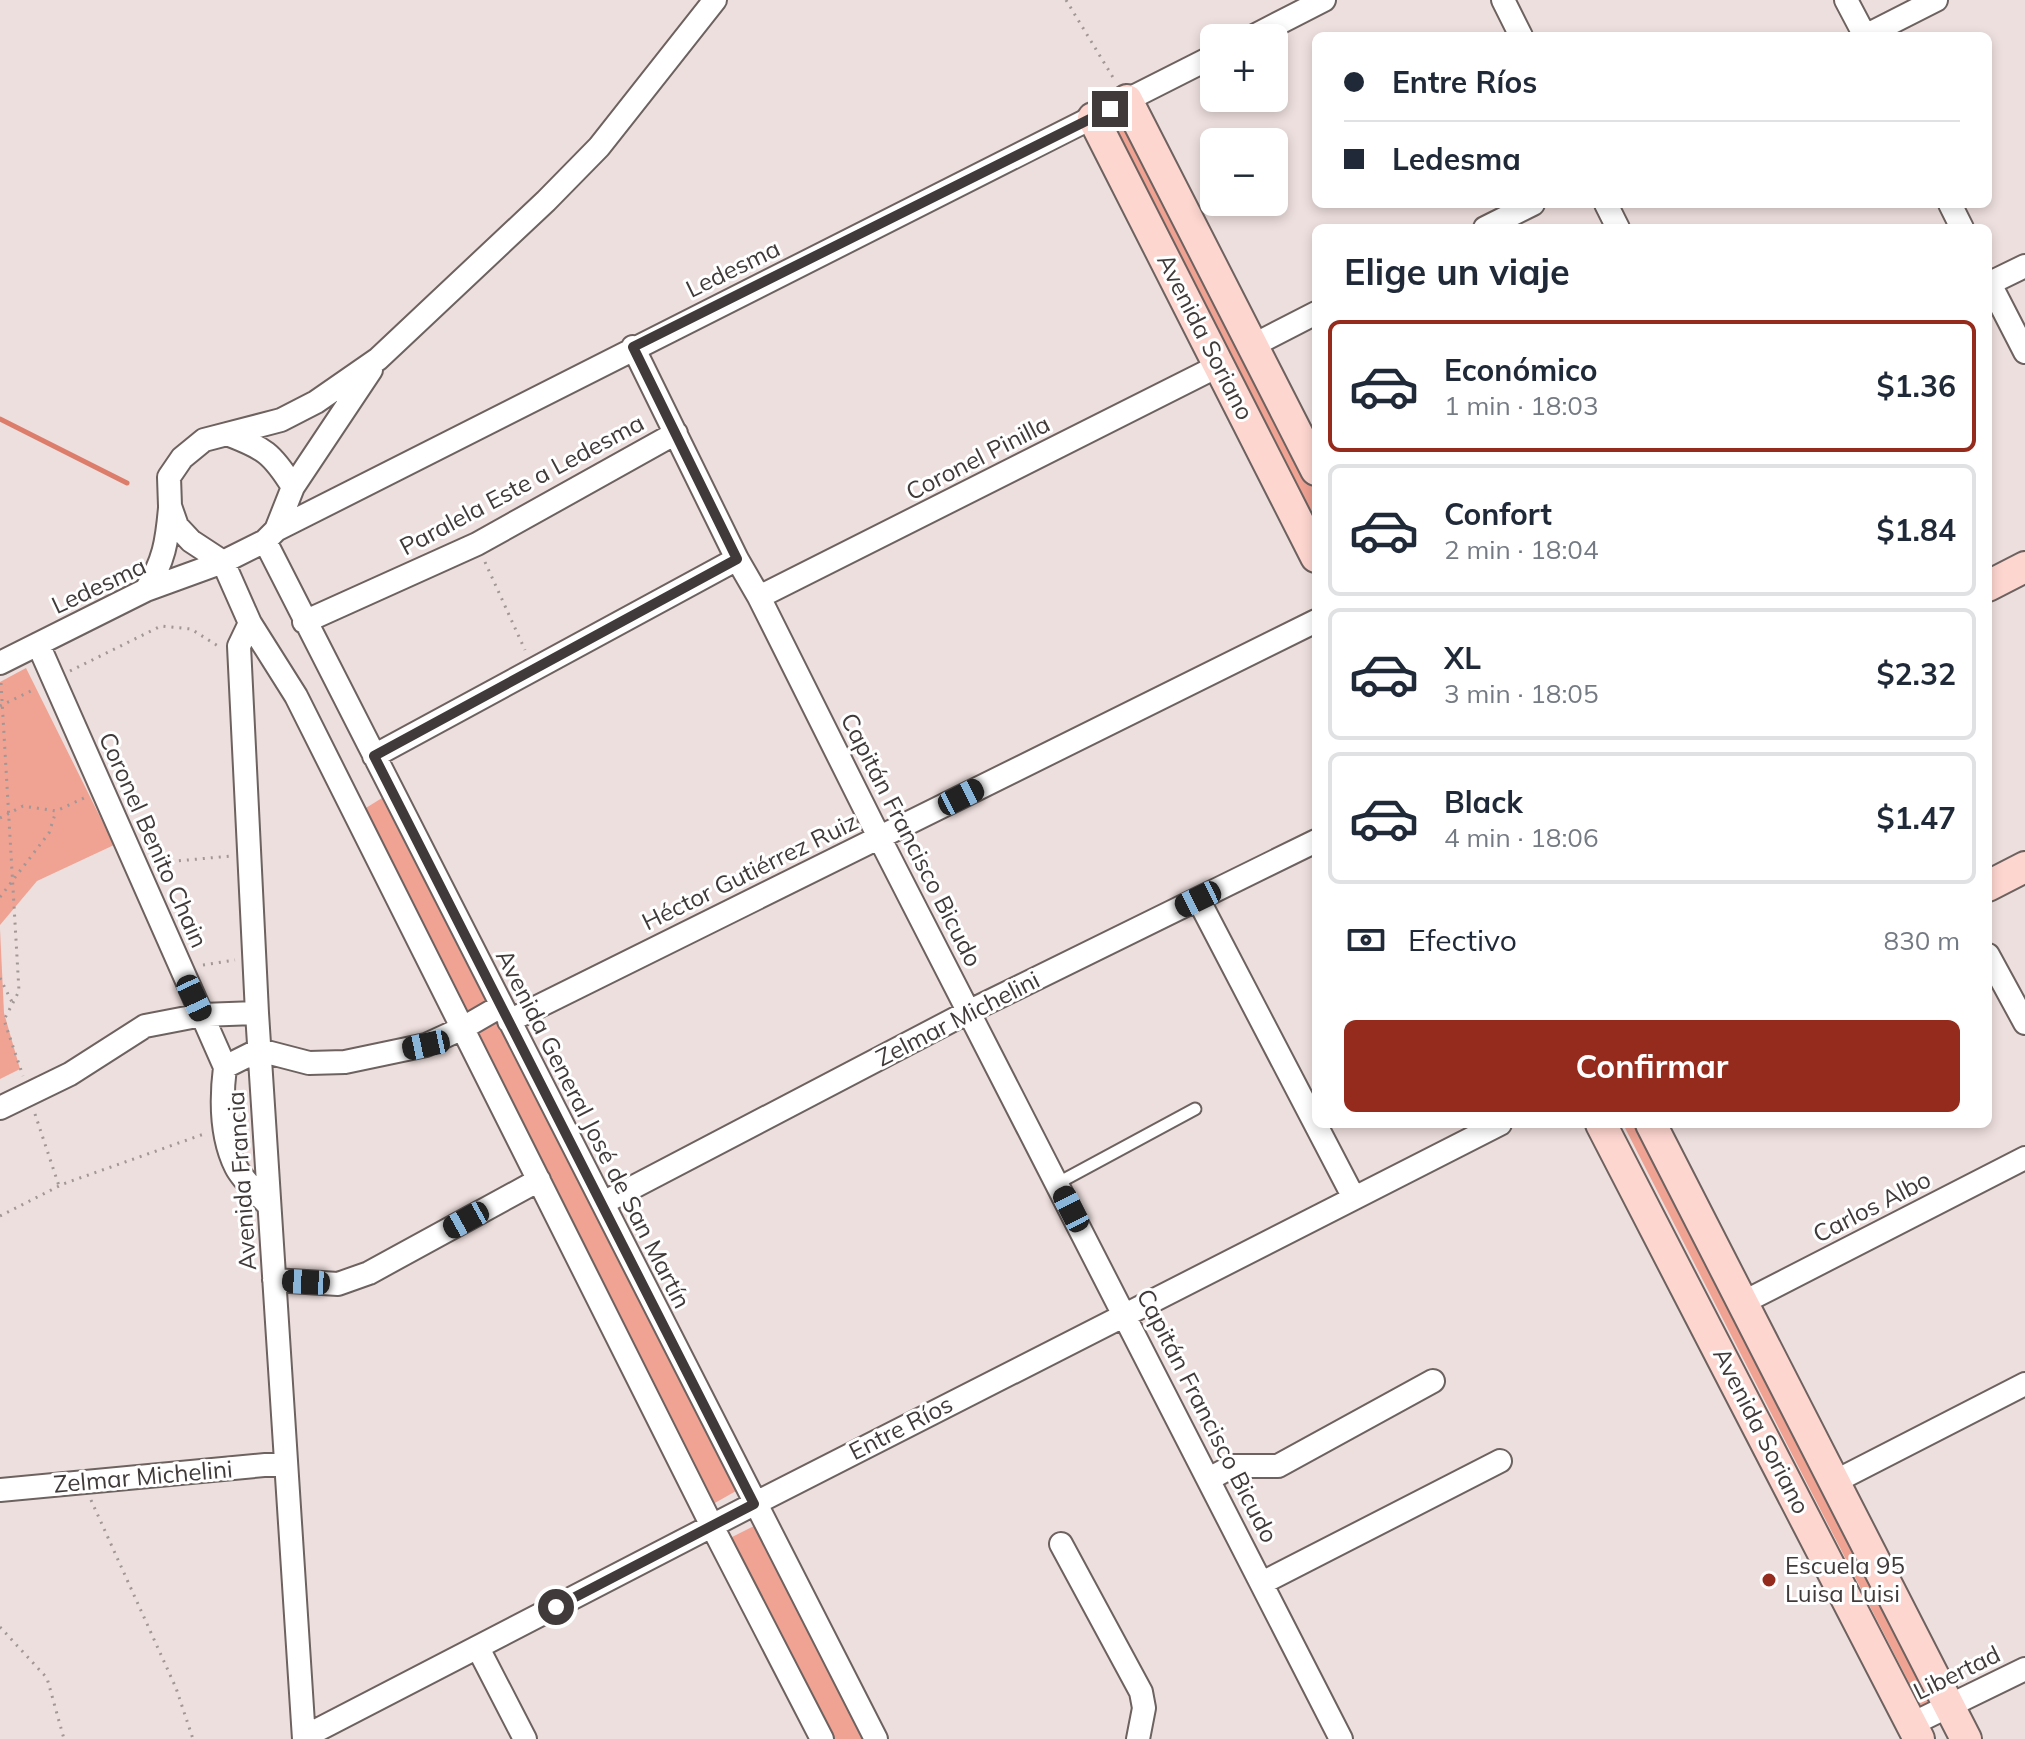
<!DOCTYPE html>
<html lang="es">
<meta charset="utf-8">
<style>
:root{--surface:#fff;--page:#f2f2f3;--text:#1f2937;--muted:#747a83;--line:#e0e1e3;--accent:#952b1c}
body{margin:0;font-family:Mulish,sans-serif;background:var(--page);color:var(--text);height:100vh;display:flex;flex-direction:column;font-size:30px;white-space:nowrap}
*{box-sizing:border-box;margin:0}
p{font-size:26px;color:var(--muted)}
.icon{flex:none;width:44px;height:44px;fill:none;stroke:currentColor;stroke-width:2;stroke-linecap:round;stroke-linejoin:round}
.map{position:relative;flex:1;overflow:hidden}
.side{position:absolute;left:1312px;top:224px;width:680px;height:904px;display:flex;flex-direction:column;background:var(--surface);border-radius:12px;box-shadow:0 4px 12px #0003}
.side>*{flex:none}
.guide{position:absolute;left:1312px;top:32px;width:680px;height:176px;border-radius:12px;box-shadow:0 4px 12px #0003;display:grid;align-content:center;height:176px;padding:0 32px;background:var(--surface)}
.controls{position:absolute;left:1200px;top:24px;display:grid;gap:16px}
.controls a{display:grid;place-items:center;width:88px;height:88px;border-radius:12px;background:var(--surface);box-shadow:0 4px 12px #0003;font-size:40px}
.end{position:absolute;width:36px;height:36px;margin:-18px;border:10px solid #403b3a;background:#fff;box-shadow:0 0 0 4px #fff}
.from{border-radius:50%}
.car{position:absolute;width:24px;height:48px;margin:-24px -12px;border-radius:10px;box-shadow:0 0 6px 2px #0007;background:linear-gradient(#222 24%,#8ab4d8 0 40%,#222 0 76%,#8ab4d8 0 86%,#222 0)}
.guide b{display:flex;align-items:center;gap:28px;height:76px;font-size:30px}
.guide b+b{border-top:2px solid var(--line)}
.guide i{width:20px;height:20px;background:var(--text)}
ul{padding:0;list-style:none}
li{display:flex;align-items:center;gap:24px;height:132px;margin:0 16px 12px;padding:0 16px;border:4px solid var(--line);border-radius:12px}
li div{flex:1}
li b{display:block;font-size:30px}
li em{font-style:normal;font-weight:700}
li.current{border-color:var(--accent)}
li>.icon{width:72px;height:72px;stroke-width:1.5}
h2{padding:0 32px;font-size:36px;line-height:96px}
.pay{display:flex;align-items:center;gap:20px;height:88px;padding:0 32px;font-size:30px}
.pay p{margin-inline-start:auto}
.primary-button{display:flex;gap:16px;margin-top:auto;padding:16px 32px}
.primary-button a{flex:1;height:92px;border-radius:12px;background:var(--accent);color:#fff;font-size:32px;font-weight:700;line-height:92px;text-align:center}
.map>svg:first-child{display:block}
.green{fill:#f0a293}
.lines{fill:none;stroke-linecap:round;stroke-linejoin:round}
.stream{stroke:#dc7d6c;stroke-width:5}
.lane-casing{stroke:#6d625f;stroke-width:15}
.street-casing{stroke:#6d625f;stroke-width:26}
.secondary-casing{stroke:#6d625f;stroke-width:34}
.path{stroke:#a19796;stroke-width:3;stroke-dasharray:2 6;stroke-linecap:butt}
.lane{stroke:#fff;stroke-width:11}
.street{stroke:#fff;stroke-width:22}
.secondary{stroke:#fed6d0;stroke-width:30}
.route{stroke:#403b3a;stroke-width:10}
.poi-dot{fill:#952b1c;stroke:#fff;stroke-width:3}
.labels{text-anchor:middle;stroke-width:6;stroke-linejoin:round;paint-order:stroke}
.street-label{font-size:24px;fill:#403b3a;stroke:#fff}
.poi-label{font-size:24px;fill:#403b3a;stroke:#fff;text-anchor:start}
</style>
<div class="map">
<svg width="2025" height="1739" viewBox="0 0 2025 1739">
<rect width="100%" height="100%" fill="#eddfdd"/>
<path class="green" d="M1126,119L1316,490V524L1112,126Z
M26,668L114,845L37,881L0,925V682Z
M382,798L736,1491L713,1504L361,811Z
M0,929L4,1013L20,1069L0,1079Z
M1623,1124H1641L1936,1698L1921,1706Z
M754,1526L862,1739H833L730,1538Z"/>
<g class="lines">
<path class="stream" d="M0,419L127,483"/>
<defs>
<path id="lane" d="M1058,1183L1195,1109"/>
<path id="street" d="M1503,0L1521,36
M1846,0L1865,36
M1865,36L1936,0
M1250,38L1324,0
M1606,204L1618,228
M1950,204L1962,228
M1485,228L1533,204
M1988,280L2025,352
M1988,284L2025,266
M1252,346L1316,313
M633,347L737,559L759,597L879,837L1341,1739
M227,434C264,448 272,453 293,487
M276,530L1214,56
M265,541L876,1739
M223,562L250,623L296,696L712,1526L822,1739
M223,562L191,541L177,526L170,506L169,477L182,458L204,440L281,420L316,402L378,359L546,201L599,147L715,0
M146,590C164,561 167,542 170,508
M759,597L1220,365
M304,622L477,544L676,433
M250,623L239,646L257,1013L304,1739
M38,644L225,1067L259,1050L309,1063L345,1062L426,1045L463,1028L501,1006
M0,663L146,590L223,562L265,541L276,530L293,487L371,370
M374,756L737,559
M1198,899L1354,1198
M1988,955L2025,1023
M509,1021L1316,621
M225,1067C221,1099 221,1137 236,1167C243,1181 259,1194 269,1206
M0,1108L70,1074L145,1026L202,1015L257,1013
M603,1203L970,1011L1316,841
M274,1280L338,1284L369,1273L539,1180
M1742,1303L2025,1158
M1209,1479L1233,1466H1278L1433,1381
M1834,1482L2025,1384
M0,1490L286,1463
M1061,1544L1141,1692L1144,1708L1138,1739
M1262,1583L1500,1461
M478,1648L525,1739
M1912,1724L2025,1669
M304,1737L754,1504L1500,1124"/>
<path id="secondary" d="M1127,100L1316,470
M1093,118L1316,557
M1988,586L2025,567
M1988,886L2025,867
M1601,1124L1919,1739
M1651,1124L1966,1739"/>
</defs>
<use href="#lane" class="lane-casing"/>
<use href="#street" class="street-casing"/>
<use href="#secondary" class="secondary-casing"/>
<path class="path" d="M1066,0L1114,79
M485,562L525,650
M70,671L161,626L191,629L218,646
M1,683L19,991L4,1020L23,1076
M0,706L35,689
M0,818L23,806L56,811L86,797
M155,863L231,856
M0,897L49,833L56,811
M203,965L235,960
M0,978L13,1004
M35,1114L59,1186
M0,1216L63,1184L204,1134
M91,1500L176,1688L193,1739
M0,1627L47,1678L64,1739"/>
<use href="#lane" class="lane"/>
<use href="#street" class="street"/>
<use href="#secondary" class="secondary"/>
</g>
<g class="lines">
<path class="route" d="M556,1607L754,1504L374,756L737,559L633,347L1110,109"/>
</g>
<circle class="poi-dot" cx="1769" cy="1580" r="8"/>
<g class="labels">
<g class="street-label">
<text transform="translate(733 269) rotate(-26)" y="8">Ledesma</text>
<text transform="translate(1205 337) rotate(63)" y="8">Avenida Soriano</text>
<text transform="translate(978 458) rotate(-27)" y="8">Coronel Pinilla</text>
<text transform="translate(522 485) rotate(-28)" y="8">Paralela Este a Ledesma</text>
<text transform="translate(99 586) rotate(-25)" y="8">Ledesma</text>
<text transform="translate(153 840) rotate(66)" y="8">Coronel Benito Chain</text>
<text transform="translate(911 840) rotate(63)" y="8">Capitán Francisco Bicudo</text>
<text transform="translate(750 872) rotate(-26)" y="8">Héctor Gutiérrez Ruiz</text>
<text transform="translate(958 1019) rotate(-27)" y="8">Zelmar Michelini</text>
<text transform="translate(593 1129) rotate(63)" y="8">Avenida General José de San Martín</text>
<text transform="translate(242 1181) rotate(-94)" y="8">Avenida Francia</text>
<text transform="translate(1872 1207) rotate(-27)" y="8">Carlos Albo</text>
<text transform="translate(1207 1416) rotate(63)" y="8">Capitán Francisco Bicudo</text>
<text transform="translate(901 1428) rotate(-27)" y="8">Entre Ríos</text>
<text transform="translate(1761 1431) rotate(63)" y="8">Avenida Soriano</text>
<text transform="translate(143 1477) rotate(-5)" y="8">Zelmar Michelini</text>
<text transform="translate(1957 1673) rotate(-26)" y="8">Libertad</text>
</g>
<g class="poi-label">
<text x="1785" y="1574">Escuela 95<tspan x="1785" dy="28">Luisa Luisi</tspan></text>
</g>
</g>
</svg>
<div class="controls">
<a>+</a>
<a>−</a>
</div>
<i class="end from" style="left:556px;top:1607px"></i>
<i class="end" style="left:1110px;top:109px"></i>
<i class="car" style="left:961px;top:797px;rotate:63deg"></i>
<i class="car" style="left:1198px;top:899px;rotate:244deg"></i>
<i class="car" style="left:194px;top:998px;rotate:155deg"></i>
<i class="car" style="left:426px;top:1045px;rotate:258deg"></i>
<i class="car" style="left:1071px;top:1209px;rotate:333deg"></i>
<i class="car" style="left:466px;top:1220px;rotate:241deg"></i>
<i class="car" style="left:306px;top:1282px;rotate:273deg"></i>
<div class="guide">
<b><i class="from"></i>Entre Ríos</b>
<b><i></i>Ledesma</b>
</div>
<section class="side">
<h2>Elige un viaje</h2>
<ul>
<li class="current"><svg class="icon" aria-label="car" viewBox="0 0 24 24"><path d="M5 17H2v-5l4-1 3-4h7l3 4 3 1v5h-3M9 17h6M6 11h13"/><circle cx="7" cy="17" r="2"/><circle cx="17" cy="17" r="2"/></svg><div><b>Económico</b><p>1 min · 18:03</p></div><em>$1.36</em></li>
<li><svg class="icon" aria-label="car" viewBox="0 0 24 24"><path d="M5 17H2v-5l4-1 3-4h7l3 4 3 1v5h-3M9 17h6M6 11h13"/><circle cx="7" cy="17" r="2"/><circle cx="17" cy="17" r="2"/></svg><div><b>Confort</b><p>2 min · 18:04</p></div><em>$1.84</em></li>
<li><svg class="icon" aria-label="car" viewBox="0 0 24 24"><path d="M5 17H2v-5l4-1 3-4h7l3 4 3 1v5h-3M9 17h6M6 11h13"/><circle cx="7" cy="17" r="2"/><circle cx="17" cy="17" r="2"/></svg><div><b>XL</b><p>3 min · 18:05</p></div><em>$2.32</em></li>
<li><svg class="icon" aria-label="car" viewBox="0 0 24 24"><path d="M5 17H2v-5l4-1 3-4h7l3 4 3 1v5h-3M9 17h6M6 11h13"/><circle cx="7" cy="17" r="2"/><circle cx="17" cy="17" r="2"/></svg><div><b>Black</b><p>4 min · 18:06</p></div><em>$1.47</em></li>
</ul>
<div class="pay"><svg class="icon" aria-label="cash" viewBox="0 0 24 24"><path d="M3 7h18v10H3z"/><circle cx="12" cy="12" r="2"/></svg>Efectivo<p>830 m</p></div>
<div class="primary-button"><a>Confirmar</a></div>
</section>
</div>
